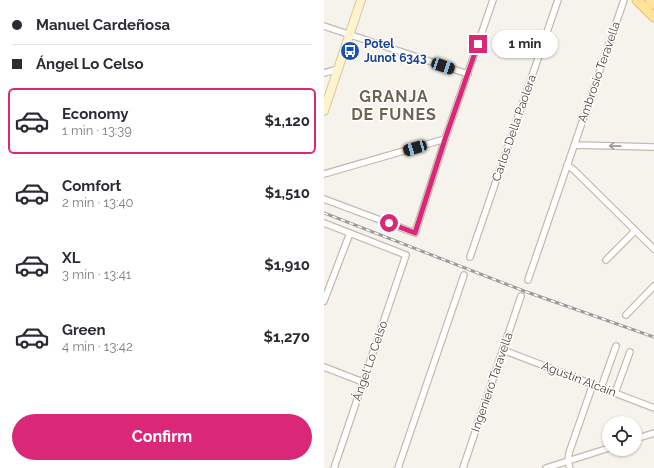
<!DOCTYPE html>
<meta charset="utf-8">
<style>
:root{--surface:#fff;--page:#f7f7f7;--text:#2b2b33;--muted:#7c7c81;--line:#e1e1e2;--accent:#db2777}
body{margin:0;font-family:Raleway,sans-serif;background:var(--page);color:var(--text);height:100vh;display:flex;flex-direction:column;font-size:15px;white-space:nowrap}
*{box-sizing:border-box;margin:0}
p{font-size:13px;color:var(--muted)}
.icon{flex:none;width:22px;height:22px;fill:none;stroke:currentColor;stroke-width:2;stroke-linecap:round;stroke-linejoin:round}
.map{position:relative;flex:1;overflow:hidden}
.drawer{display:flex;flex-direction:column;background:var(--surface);width:324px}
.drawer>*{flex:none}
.top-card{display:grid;align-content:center;height:88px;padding:0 12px;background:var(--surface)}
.controls{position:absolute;left:278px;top:416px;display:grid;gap:8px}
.controls a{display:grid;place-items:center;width:40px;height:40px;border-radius:50%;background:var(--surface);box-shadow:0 1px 3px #0004;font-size:20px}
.end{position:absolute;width:18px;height:18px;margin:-9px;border:5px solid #db2777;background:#fff;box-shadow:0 0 0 2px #fff}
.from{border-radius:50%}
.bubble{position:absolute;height:28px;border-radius:14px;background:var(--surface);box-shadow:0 1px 3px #0004;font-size:13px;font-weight:700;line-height:28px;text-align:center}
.car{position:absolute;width:12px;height:24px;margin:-12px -6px;border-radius:5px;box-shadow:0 0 3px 1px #0007;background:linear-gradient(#222 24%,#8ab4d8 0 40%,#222 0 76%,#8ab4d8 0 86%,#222 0)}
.top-card b{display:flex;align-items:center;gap:14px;height:38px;font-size:15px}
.top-card b+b{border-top:1px solid var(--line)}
.top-card i{width:10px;height:10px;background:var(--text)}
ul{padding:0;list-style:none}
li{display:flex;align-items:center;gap:12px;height:66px;margin:0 8px 6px;padding:0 4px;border:2px solid transparent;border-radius:6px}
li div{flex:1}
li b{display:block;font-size:15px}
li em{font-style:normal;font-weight:700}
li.selected{border-color:var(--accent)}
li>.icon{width:36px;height:36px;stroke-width:1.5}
.cta{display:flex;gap:8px;margin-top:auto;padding:8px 12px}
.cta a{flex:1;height:46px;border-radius:24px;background:var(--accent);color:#fff;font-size:16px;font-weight:700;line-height:46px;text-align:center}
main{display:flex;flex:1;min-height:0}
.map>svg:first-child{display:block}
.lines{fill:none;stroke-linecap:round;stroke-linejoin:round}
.minor-casing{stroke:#c2bbae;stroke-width:8}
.secondary-casing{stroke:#d6c79b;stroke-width:10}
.primary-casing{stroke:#e6c16a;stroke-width:11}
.minor{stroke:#fff;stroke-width:5.5}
.secondary{stroke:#fff3cd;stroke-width:8}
.primary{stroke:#ffe39c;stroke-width:9}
.rail-casing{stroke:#9a9a9a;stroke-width:3}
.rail{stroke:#fff;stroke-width:1.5;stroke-dasharray:4.5;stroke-linecap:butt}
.oneway{stroke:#9c9892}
.route{stroke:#db2777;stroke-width:5}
.labels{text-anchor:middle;stroke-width:3;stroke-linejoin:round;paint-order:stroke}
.transit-label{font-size:12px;font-weight:bold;fill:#164399;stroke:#fff;text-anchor:start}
.street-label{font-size:12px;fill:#4b4439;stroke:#fff}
.district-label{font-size:16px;font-weight:bold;letter-spacing:1px;fill:#6e6250;stroke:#fff}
</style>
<main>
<section class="drawer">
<div class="top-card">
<b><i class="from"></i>Manuel Cardeñosa</b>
<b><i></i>Ángel Lo Celso</b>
</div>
<ul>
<li class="selected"><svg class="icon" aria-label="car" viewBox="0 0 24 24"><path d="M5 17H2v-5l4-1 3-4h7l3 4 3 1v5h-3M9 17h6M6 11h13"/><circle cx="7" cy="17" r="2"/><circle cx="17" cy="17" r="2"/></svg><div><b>Economy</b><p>1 min · 13:39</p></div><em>$1,120</em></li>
<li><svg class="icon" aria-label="car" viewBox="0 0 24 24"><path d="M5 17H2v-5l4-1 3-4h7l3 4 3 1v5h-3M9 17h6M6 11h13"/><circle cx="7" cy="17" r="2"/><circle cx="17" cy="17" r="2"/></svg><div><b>Comfort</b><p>2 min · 13:40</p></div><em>$1,510</em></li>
<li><svg class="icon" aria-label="car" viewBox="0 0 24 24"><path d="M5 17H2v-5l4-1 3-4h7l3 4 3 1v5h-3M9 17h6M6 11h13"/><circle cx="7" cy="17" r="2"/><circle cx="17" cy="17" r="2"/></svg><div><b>XL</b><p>3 min · 13:41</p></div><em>$1,910</em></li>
<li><svg class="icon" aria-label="car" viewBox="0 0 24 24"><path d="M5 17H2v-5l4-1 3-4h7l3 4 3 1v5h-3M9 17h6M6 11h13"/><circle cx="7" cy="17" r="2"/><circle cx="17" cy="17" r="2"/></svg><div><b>Green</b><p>4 min · 13:42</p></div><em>$1,270</em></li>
</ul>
<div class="cta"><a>Confirm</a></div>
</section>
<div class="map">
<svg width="330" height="468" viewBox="0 0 330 468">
<rect width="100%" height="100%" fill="#f6f3ec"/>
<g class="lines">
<defs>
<path id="minor" d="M0,26L144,74
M0,73L14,69
M251,145L330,147
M243,165L250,170L330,249
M0,174L121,139
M0,199L91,233L121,139L169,0
M0,223L82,255L10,468
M146,257L234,0
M282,260L311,231
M204,280L300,0
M0,301L26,233
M302,315L330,286
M179,350L330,408
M0,367L39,382
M277,388L292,346
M291,393L306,352
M311,439L330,433
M74,468L140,275
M139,468L197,296
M222,468L285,448
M246,468L244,461L245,453L269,384"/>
<path id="secondary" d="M0,111L37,0"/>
<path id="primary" d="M313,0L330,17
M326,0L330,4"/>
</defs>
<use href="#minor" class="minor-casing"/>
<use href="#secondary" class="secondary-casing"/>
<use href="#primary" class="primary-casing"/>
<use href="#minor" class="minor"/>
<use href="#secondary" class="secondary"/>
<use href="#primary" class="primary"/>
<defs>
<path id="rail" d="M0,213L200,291L330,337"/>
</defs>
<use href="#rail" class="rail-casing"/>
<use href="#rail" class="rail"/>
</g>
<defs><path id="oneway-shaft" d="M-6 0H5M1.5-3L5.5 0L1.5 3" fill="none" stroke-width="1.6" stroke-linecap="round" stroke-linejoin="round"/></defs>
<use class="oneway" href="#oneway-shaft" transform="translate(291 146) rotate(-179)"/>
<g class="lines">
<path class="route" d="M65,223L91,233L121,139L154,44"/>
</g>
<defs>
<symbol id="bus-disc" viewBox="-11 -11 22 22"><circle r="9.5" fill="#1a4fb4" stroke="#fff"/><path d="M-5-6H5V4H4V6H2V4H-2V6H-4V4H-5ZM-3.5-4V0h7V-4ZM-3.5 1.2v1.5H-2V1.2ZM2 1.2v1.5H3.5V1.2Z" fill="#fff"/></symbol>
</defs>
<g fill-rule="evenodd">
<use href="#bus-disc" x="15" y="40" width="22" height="22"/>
</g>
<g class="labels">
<g class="transit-label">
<text x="40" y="48">Potel<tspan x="40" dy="14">Junot 6343</tspan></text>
</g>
<g class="street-label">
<text transform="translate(275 72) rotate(-71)" y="4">Ambrosio Teravella</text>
<text transform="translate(190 128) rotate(-71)" y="4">Carlos Della Paolera</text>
<text transform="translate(46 361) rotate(-71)" y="4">Ángel Lo Celso</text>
<text transform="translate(255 379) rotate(21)" y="4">Agustín Alcain</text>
<text transform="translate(168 382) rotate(-71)" y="4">Ingeniero Taravella</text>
</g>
<g class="district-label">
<text x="70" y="102">GRANJA<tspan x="70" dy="18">DE FUNES</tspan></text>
</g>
</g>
</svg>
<div class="controls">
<a><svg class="icon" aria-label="locate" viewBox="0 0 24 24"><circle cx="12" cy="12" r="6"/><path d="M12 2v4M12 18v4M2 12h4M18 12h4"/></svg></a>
</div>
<i class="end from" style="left:65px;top:223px"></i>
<i class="end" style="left:154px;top:44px"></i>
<div class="bubble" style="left:168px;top:30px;width:66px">1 min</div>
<i class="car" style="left:119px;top:66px;rotate:109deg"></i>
<i class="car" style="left:91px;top:148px;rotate:254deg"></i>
</div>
</main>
